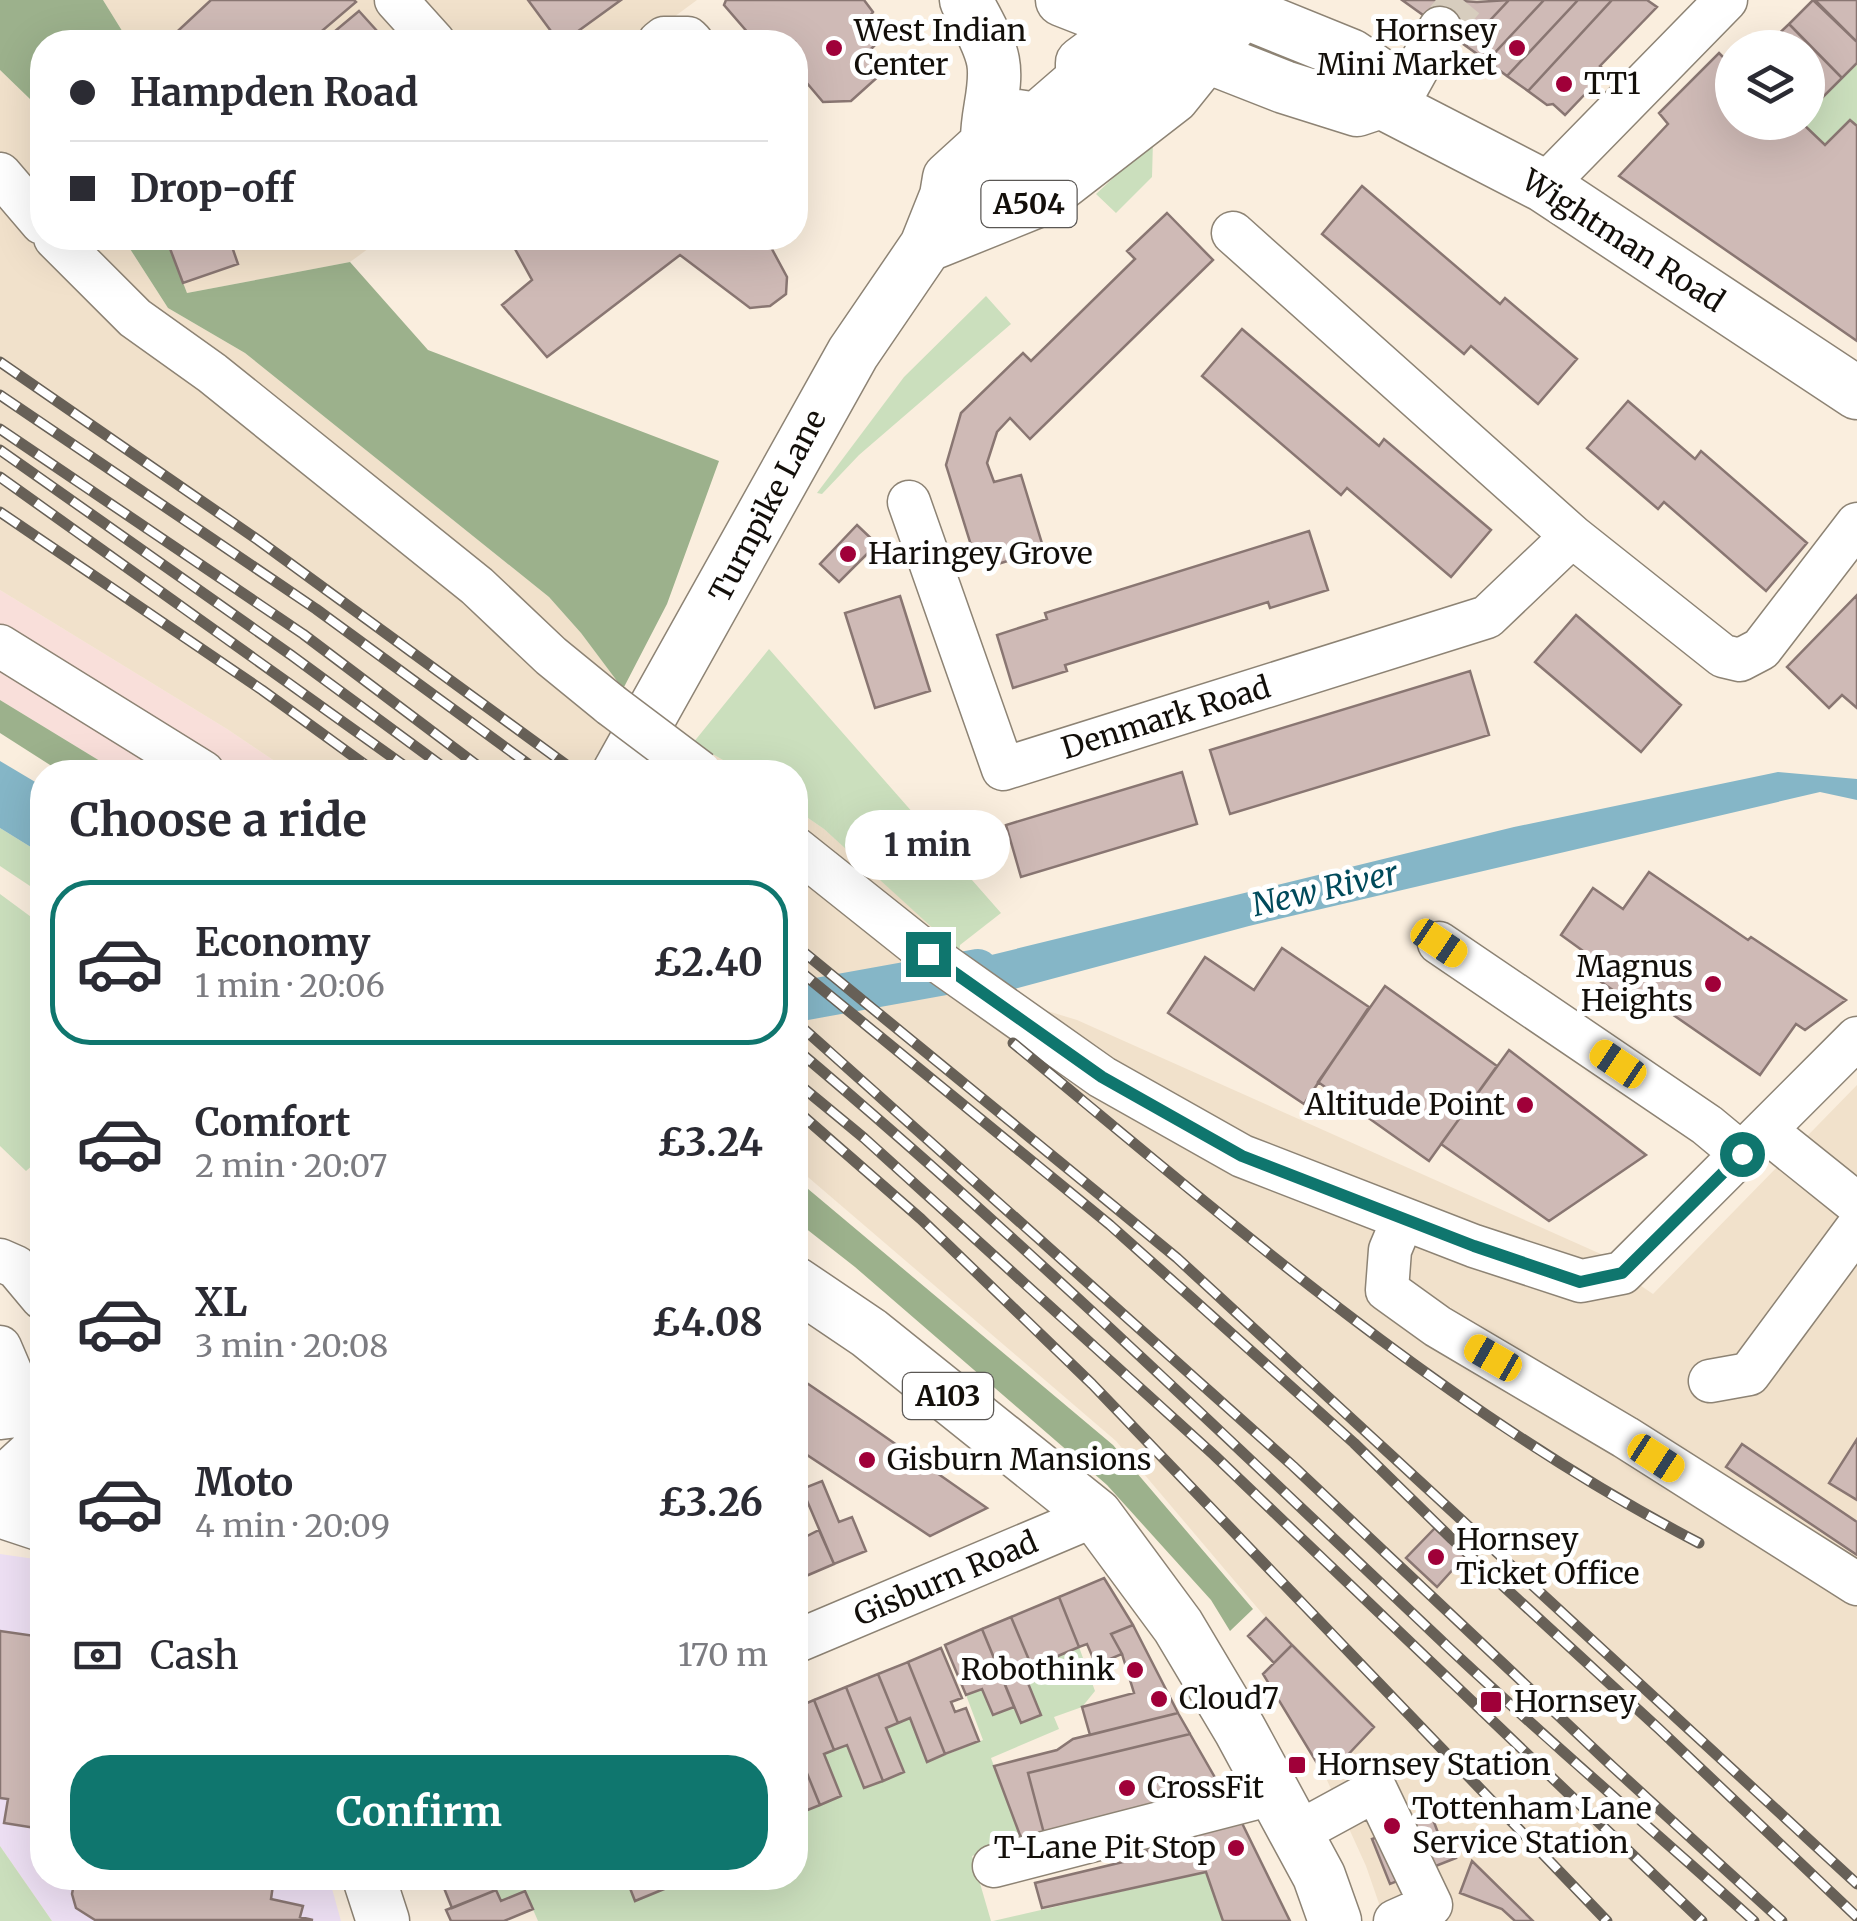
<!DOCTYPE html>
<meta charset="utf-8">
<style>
:root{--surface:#fff;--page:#f2f2f3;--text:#2b2b33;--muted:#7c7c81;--line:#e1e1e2;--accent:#0f766e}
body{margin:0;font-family:Merriweather,serif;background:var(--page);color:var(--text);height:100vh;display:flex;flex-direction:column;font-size:38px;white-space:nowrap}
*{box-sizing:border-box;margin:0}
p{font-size:32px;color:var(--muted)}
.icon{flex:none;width:55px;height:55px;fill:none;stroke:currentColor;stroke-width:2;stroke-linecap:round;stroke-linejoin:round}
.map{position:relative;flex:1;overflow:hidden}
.side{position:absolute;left:30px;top:760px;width:778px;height:1130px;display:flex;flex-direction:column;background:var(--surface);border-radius:40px;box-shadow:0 10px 40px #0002}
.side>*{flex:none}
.hud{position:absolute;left:30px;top:30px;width:778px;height:220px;border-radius:40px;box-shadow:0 10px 40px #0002;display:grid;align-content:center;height:220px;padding:0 40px;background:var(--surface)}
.buttons{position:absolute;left:1715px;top:30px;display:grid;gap:20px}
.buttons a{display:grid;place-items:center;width:110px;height:110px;border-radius:50%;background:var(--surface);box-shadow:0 10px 40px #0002;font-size:50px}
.end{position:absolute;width:45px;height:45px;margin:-22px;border:12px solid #0f766e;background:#fff;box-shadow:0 0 0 5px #fff}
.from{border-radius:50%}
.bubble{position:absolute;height:70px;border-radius:35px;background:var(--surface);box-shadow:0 10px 40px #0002;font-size:32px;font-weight:700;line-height:70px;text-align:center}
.car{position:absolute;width:30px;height:60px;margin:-30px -15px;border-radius:12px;box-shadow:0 0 8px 2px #0007;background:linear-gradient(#f5c518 24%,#345 0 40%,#f5c518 0 76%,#345 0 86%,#f5c518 0)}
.hud b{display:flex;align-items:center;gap:35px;height:95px;font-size:38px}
.hud b+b{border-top:2px solid var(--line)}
.hud i{width:25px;height:25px;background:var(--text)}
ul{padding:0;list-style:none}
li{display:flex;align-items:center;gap:30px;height:165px;margin:0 20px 15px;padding:0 20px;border:5px solid transparent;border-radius:40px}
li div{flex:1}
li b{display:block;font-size:38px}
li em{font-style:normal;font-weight:700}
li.selected{border-color:var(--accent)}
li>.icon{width:90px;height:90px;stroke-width:1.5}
h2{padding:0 40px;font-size:45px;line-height:120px}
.pay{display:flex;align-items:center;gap:25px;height:110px;padding:0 40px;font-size:38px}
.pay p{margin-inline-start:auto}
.action{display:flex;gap:20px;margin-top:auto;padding:20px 40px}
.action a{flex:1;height:115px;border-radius:40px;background:var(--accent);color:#fff;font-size:40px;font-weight:700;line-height:115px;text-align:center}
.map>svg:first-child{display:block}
.commercial{fill:#f9dfda}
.built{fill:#f1e1cb}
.education{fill:#eee0f4}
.green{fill:#cbdfbd}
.forest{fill:#9cb18c}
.water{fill:#85b6c7}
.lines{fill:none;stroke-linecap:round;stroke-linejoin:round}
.canal{stroke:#85b6c7;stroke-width:40}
.building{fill:#cfbab6;stroke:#897672;stroke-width:2.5}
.minor-tunnel{stroke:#d7cdbe;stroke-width:42;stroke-dasharray:42 21;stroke-linecap:butt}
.minor-casing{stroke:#8d8374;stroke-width:45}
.major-casing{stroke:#8d8374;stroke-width:55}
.minor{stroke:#fff;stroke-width:42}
.major{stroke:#fff;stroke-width:52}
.rail-casing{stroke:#676057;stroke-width:11}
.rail{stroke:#fff;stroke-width:8;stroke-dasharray:22;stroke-linecap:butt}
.minor-bridge-casing{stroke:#8d8374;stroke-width:45;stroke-linecap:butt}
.minor-bridge{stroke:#fff;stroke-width:42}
.route{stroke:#0f766e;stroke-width:12}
.poi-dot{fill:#a00039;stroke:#fff;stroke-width:4}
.labels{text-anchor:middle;stroke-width:10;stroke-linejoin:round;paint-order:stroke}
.shield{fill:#fff;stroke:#5a5754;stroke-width:2.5}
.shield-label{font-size:28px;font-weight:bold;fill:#130f0a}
.poi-label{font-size:30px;fill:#130f0a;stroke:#fff;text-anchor:start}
.street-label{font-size:30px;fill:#130f0a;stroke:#fff}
.water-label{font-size:32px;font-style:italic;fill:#004a5b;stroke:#fff}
</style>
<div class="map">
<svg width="1857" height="1921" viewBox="0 0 1857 1921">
<rect width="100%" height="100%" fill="#faeede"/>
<path class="commercial" d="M0,590L227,729L291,772H118L0,700Z"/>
<path class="built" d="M103,0H697L640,42H129Z
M0,70L31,100L42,117V238H123L168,308L245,353L549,597L581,633L623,689L693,743L744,772H291L227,729L0,590Z
M166,238H383L350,262L187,293Z
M795,809L824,829L1018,1002L1077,1020L1603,1255L1622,1273L1653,1294L1857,1085V1921H1385L1366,1866L1326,1778L1373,1727L1266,1618L1116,1441L795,1166Z"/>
<path class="education" d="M0,1554L42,1560V1878H329L341,1921H52L0,1846Z"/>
<path class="green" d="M1857,63V126L1850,120L1825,145L1801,123L1808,122V113Z
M1153,141L1152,177L1116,213L1096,194Z
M986,296L1011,324L859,455L822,494L817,493L904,377Z
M769,649L1001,913L960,945L959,952L824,829L795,809V772H744L693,743Z
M0,828L42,854V894L0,866Z
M0,894L42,925V1157L26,1171L0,1146Z
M1079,1647L1095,1691L1082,1707L1054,1717L1059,1729L991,1758L1022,1841L972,1856L991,1921H538L525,1891L501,1901L492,1881L501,1878H626L636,1901L668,1888L665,1878H795V1800L801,1813L841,1796L824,1754L847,1745L883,1781L904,1772L886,1728L910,1718L928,1762L983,1740L966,1695L982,1689L993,1715L1014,1707L1021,1723L1040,1715L1023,1671Z
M0,1846L52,1921H0Z
M1206,1872L1223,1921H993Z"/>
<path class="forest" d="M0,0H103L129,42H42V117L31,100L0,70Z
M123,238H166L187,293L350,262L428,350L719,461L667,604L623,689L581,633L549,597L245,353L168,308Z
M0,700L118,772H61L0,733Z
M795,1178L1113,1445L1253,1609L1230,1631L1211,1600L1107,1485L855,1267L795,1220Z"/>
<path class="water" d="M0,761L42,786V854L0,828Z
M1778,772L1857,779V800L1820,792L1249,926L988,996L946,966L1514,827Z"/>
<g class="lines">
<path class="canal" d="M795,1002L978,969"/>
</g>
<path class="building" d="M211,0H354L356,2L309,42H166Z
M528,0H621L563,42H559Z
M726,0H864L873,12L865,23L878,42L867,53L881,74L851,101L823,102L795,69V42H756L724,5Z
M1402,0H1446L1430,20Z
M1446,0L1477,2L1509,0L1466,46L1430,20Z
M1509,0H1544L1487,61L1466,46Z
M1544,0H1578L1507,76L1487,61Z
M1578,0H1612L1528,91L1507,76Z
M1612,0H1647L1657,7L1600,66L1606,72L1565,115L1553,104L1547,105L1528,91Z
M1813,0L1857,42V63L1842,78L1789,24Z
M1815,0H1857V42Z
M359,11L387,42H322Z
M1789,24L1842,78L1823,97L1808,82V48H1773L1769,43Z
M1719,53L1732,66V122H1801L1825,145L1850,120L1857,126V341L1619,176L1668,124L1659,113Z
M1362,186L1500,304L1505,298L1577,359L1538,404L1471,346L1464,354L1322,234Z
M1167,213L1213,260L1030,439L1010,418L997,432L987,463L994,482L1021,475L1044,550L988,567L986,559L976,561L946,465L961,413L1023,353L1031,361L1135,259L1127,251Z
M166,238H229L238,264L183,283Z
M509,238H766L787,277L786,294L770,306L750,308L680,255L547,357L502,305L532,280Z
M1242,329L1379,446L1384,439L1491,530L1451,577L1347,488L1341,495L1202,376Z
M1628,401L1695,459L1701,451L1807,543L1766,591L1664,502L1658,509L1587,448Z
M857,525L877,544L839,582L820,564Z
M1309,531L1328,590L1270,608L1268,602L1065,665L1067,671L1013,688L997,635L1047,619L1045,613Z
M1857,595V708L1842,695L1829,708L1787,667Z
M900,596L930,691L875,708L845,613Z
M1576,615L1681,705L1641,752L1535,662Z
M1470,671L1489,735L1230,814L1210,750Z
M1182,772L1197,824L1021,877L1006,825Z
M1649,872L1748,940L1751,937L1846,1000L1805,1030L1796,1024L1760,1075L1656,1003L1649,1015L1581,968L1590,956L1561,935L1593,888L1623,909Z
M1282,948L1369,1007L1304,1104L1168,1013L1205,957L1254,990Z
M1385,986L1497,1066L1429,1161L1318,1082Z
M1509,1050L1646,1155L1549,1221L1441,1144Z
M795,1375L864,1422L987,1508L930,1536L795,1447Z
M1857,1439V1500L1829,1483Z
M1742,1444L1857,1522V1555L1726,1467Z
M822,1481L839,1522L852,1517L866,1551L834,1564L802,1489Z
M795,1514L805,1537L819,1530L834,1564L799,1579L795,1569Z
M1435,1528L1465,1556L1437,1587L1406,1558Z
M1104,1578L1133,1625L1111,1634L1122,1654L1096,1665L1087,1644L1079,1647L1059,1597Z
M1059,1597L1079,1647L1032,1667L1011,1617Z
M1011,1617L1032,1667L1023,1671L1041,1715L1021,1723L982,1629Z
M1266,1618L1292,1645L1274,1663L1248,1636Z
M1133,1625L1178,1713L1090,1735L1082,1707L1134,1693L1122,1654L1111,1634Z
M982,1629L1014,1707L993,1715L982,1689L966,1695L945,1645Z
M0,1631L42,1637L34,1699L42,1700V1829L4,1823L8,1799L0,1798Z
M1292,1645L1374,1727L1326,1778L1263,1674Z
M941,1648L962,1698L951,1702L955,1712L966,1708L979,1741L945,1754L908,1662Z
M908,1662L945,1754L927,1762L910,1718L898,1723L878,1674Z
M878,1674L898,1723L886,1728L904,1772L883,1781L846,1687Z
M846,1687L883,1781L864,1788L847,1745L834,1750L814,1700Z
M814,1700L834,1750L824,1754L841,1796L820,1805L795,1744V1708Z
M1178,1713L1190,1734L1028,1773L1046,1841L1024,1846L994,1766L1057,1750L1073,1739Z
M1190,1734L1225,1795L1046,1841L1028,1773Z
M795,1744L820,1805L800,1813L795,1800Z
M1239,1817L1290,1921H1223L1206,1872L1042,1908L1035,1883L1148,1856L1144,1841Z
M1432,1817L1440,1838L1447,1836L1456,1858L1390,1884L1372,1839Z
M1472,1861L1533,1921H1515L1502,1909L1460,1893Z
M75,1878H274L271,1899L303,1906L300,1917L313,1920H95L76,1908L72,1894Z
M440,1878H501L492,1881L496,1890L452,1908Z
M626,1878H665L669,1887L635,1901Z
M496,1890L501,1901L525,1891L533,1909L504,1921H451L446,1910Z"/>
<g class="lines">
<path class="minor-tunnel" d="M1440,28L1463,0"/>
<defs>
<path id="minor" d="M396,0L434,42
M659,42L664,38H688L692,42
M1395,109L1440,28
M0,174L42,223
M1544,186L1726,0
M1233,233L1572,536
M55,238L135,318L212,373L477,586L551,656L611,705
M909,502L1003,769L1487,617L1572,536L1723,656L1740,660L1761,649L1857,524
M0,646L203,772
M795,848L928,954L1102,1077L1242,1156L1474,1246L1581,1281L1622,1273L1857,1038
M1439,943L1707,1125L1742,1154
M1765,1130L1857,1204
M1403,1219L1390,1250L1387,1290L1437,1326L1625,1437L1857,1584
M0,1260L16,1267L42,1298
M0,1347L12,1375L33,1409
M1710,1381L1749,1374L1857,1228
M795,1642L1096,1515
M1297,1833L1376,1790L1431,1905L1395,1921
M994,1866L1276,1793"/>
<path id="major" d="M966,0C975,19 989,40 993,61C998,87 986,114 987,143
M1062,0L1284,87L1357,110L1381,102L1544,186L1857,393
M1214,0L1350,55L1377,73L1381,102
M952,195L1014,173L1144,61L1187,37
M926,246L1040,200L1173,97L1251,0
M619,772L853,353L926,246L946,196L949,178L1017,116L1037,119L1082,80V63L1167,0
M795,1283L869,1333L1096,1515L1178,1626L1240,1730L1319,1876L1335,1921
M0,1413L33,1409L42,1400
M0,1486L40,1449
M0,1511L42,1525
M369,1878L383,1921"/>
</defs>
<use href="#minor" class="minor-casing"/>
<use href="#major" class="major-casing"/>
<use href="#minor" class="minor"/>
<use href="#major" class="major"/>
<defs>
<path id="rail" d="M0,362L258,540L576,772
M0,395L316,609L539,772
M0,429L303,634L486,772
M0,450L291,655L450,772
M0,477L413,772
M0,512L262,690L375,772
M795,945L1177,1258L1857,1884
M795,967L1110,1225L1354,1443L1452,1539L1659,1729L1857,1917
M795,1021L1293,1466L1613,1767L1782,1921
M1013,1043C1231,1223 1447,1412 1699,1543
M795,1048C1022,1239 1234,1445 1449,1648C1548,1741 1653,1830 1754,1921
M795,1081L864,1138L1214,1455L1702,1921
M795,1109L921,1219L1092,1384L1607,1921"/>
</defs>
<use href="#rail" class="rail-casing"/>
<use href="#rail" class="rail"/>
<defs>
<path id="minor-bridge" d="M611,705L700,772"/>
</defs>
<use href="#minor-bridge" class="minor-bridge-casing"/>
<use href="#minor-bridge" class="minor-bridge"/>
</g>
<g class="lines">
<path class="route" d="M928,954L1102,1077L1242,1156L1474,1246L1580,1282L1622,1273L1742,1154"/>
</g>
<g class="poi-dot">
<circle cx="834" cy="48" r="10"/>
<circle cx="1517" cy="48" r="10"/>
<circle cx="1564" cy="84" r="10"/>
<circle cx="848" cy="554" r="10"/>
<circle cx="1713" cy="984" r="10"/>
<circle cx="1525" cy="1105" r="10"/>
<circle cx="867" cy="1460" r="10"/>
<circle cx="1436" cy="1557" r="10"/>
<circle cx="1135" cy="1670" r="10"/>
<circle cx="1159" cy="1699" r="10"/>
<rect x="1479" y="1690" width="24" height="24" rx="5"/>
<rect x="1287" y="1755" width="20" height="20" rx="5"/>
<circle cx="1127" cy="1788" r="10"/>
<circle cx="1392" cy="1826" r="10"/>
<circle cx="1236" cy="1848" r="10"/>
</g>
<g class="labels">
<g class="shield">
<rect x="981.5" y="181" width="95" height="46" rx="8"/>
<rect x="903" y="1373" width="90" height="46" rx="8"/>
</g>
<g class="shield-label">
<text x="1029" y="214">A504</text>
<text x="948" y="1406">A103</text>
</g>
<g class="poi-label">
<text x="854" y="41">West Indian<tspan x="854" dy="34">Center</tspan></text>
<text x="1497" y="41" text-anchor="end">Hornsey<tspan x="1497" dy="34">Mini Market</tspan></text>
<text x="1584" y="94">TT1</text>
<text x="868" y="564">Haringey Grove</text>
<text x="1693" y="977" text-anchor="end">Magnus<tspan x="1693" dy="34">Heights</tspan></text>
<text x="1505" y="1115" text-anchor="end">Altitude Point</text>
<text x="887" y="1470">Gisburn Mansions</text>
<text x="1456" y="1550">Hornsey<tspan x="1456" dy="34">Ticket Office</tspan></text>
<text x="1115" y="1680" text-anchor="end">Robothink</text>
<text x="1179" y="1709">Cloud7</text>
<text x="1514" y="1712">Hornsey</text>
<text x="1317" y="1775">Hornsey Station</text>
<text x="1147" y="1798">CrossFit</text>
<text x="1412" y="1819">Tottenham Lane<tspan x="1412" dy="34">Service Station</tspan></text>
<text x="1216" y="1858" text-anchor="end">T-Lane Pit Stop</text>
</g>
<g class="street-label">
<text transform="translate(1623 241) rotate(33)" y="10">Wightman Road</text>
<text transform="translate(768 506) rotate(-62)" y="10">Turnpike Lane</text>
<text transform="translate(1166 718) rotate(-17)" y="10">Denmark Road</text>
<text transform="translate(946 1579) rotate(-23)" y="10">Gisburn Road</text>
</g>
<g class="water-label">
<text transform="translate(1325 889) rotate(-13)" y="11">New River</text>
</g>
</g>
</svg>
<div class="buttons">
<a><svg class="icon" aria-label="layers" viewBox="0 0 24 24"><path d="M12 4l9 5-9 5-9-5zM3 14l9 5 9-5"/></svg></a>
</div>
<i class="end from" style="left:1742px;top:1154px"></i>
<i class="end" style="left:928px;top:954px"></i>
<div class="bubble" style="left:845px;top:810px;width:165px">1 min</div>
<i class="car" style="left:1439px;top:943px;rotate:124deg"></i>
<i class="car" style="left:1618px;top:1064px;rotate:304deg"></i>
<i class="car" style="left:1493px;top:1358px;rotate:300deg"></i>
<i class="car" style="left:1656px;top:1458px;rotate:123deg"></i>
<div class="hud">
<b><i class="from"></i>Hampden Road</b>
<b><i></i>Drop-off</b>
</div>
<section class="side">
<h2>Choose a ride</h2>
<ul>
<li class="selected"><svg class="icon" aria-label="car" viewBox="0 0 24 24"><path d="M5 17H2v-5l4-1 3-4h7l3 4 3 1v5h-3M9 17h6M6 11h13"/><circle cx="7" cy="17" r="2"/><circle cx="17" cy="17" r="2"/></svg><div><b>Economy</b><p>1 min · 20:06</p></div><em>£2.40</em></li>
<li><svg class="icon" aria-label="car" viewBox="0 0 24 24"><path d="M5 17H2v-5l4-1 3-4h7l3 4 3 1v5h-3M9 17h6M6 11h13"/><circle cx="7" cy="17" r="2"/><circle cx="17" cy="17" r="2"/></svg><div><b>Comfort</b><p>2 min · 20:07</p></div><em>£3.24</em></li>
<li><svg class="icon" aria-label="car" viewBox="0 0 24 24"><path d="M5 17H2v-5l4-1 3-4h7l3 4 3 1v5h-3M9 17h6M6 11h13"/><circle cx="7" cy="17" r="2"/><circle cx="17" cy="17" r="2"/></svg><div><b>XL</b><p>3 min · 20:08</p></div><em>£4.08</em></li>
<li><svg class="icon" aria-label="car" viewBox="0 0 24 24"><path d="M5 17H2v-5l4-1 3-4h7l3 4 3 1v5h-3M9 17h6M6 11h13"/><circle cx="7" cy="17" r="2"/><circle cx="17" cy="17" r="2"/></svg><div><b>Moto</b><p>4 min · 20:09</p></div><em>£3.26</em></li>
</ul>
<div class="pay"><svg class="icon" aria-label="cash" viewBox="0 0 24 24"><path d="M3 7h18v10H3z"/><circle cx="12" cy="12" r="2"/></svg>Cash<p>170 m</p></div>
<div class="action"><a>Confirm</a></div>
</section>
</div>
